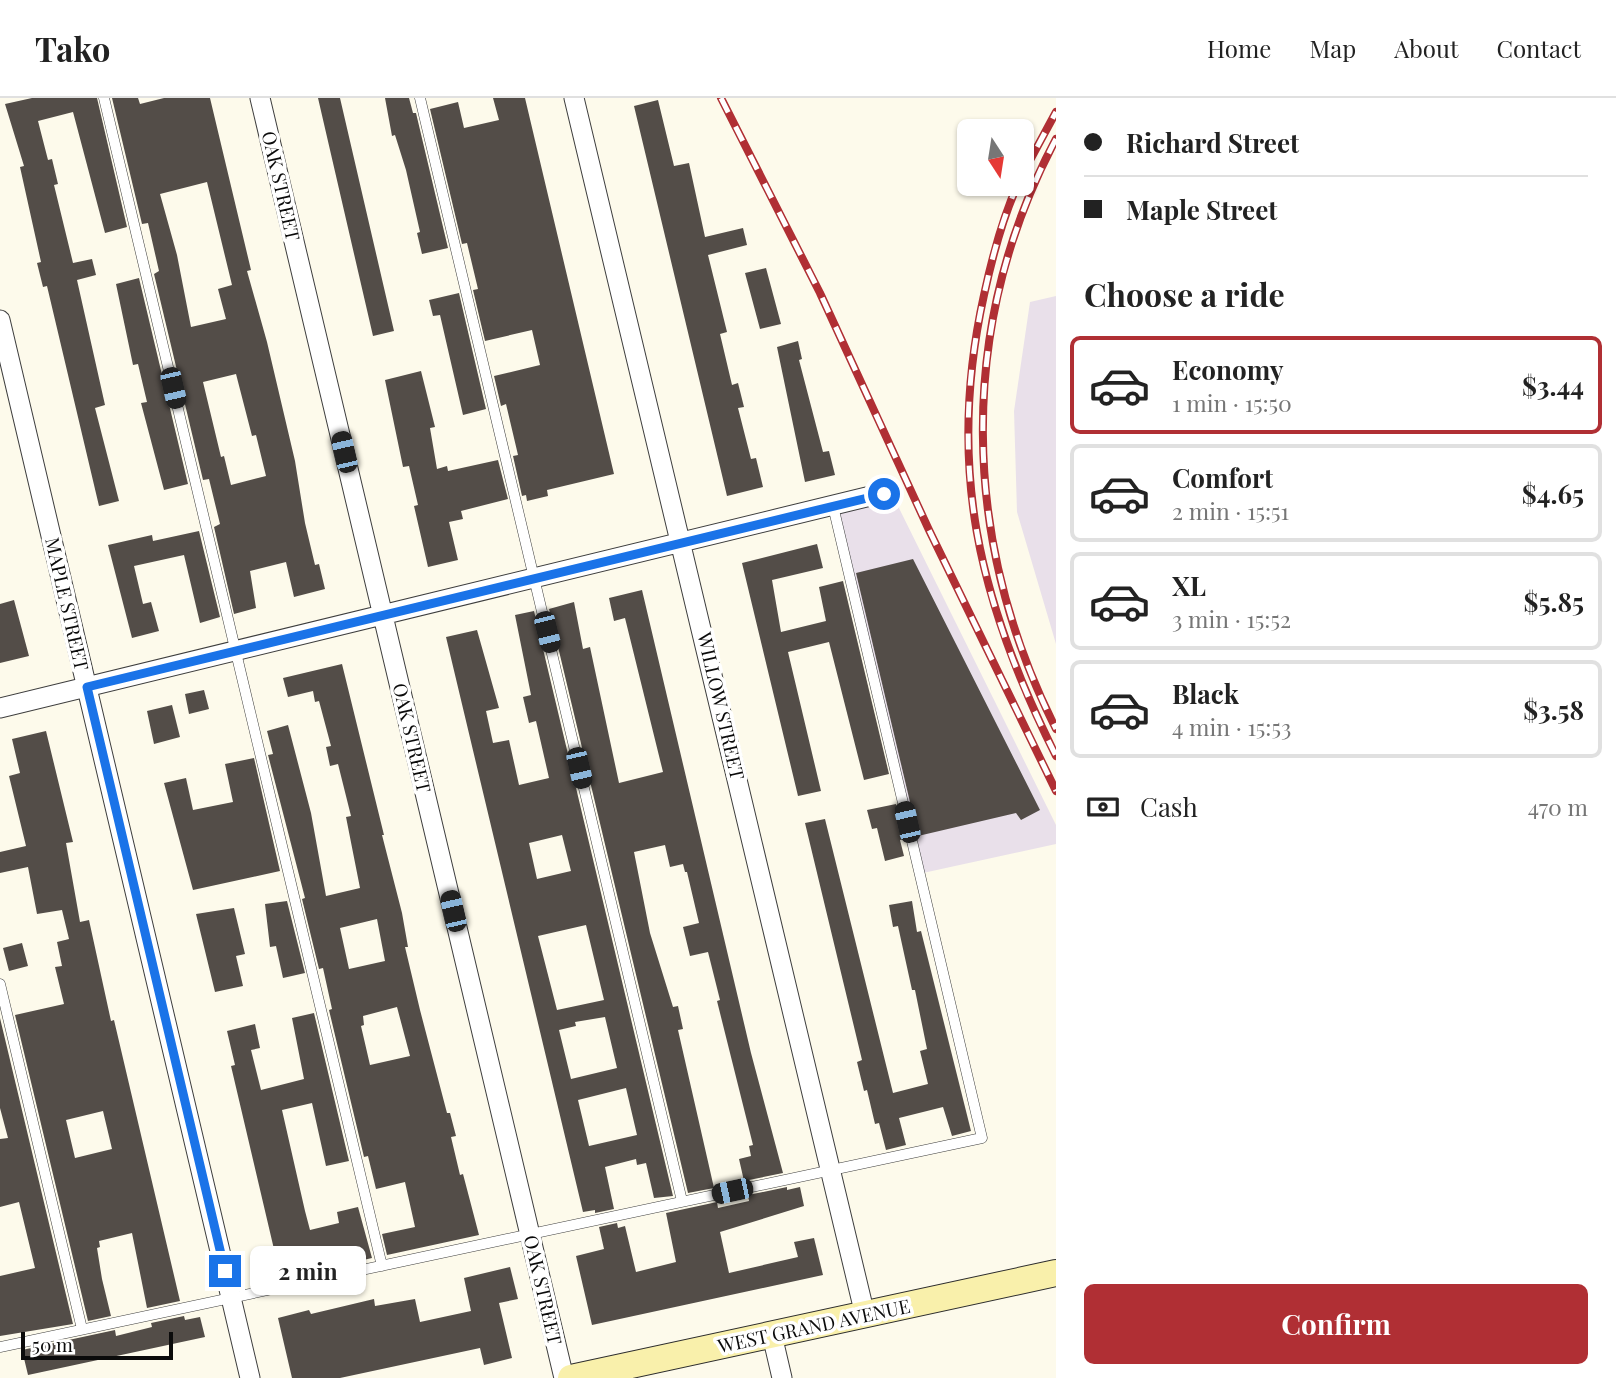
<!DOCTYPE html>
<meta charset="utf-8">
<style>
:root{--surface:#fff;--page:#f6f6f6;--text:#222;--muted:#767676;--line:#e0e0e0;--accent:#b02f34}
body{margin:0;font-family:"Playfair Display",serif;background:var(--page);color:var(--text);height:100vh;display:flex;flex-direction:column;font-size:26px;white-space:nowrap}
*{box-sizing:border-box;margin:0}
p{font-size:23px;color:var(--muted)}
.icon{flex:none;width:38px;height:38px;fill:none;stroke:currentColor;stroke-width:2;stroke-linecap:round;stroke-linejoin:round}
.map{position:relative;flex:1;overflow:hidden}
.panel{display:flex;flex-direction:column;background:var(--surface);width:560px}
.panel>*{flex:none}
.guide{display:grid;align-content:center;height:154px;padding:0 28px;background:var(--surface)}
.needle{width:46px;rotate:168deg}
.buttons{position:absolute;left:957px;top:21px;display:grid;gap:14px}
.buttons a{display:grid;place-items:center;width:77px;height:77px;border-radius:10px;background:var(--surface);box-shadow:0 2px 5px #0004;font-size:35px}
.scale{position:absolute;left:21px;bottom:18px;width:152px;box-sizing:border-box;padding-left:7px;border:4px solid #0b0b0b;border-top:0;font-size:19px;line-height:24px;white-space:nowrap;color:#0b0b0b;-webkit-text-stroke:5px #fff;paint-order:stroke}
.end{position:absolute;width:32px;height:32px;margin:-16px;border:9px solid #1a73e8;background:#fff;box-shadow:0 0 0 4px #fff}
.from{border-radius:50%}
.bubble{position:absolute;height:49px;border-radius:10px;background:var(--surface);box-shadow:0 2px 5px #0004;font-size:23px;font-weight:700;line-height:49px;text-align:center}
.car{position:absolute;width:21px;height:42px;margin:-21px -10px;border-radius:9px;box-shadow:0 0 5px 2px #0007;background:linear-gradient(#222 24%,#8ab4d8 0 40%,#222 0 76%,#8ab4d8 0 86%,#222 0)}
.guide b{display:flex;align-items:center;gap:24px;height:66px;font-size:26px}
.guide b+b{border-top:2px solid var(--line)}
.guide i{width:18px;height:18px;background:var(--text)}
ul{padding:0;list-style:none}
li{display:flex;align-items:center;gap:21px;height:98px;margin:0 14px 10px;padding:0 14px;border:4px solid var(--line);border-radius:10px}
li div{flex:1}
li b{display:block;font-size:26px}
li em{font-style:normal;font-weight:700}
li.active{border-color:var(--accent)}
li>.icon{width:63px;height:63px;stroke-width:1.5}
h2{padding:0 28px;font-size:32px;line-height:84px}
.pay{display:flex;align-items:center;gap:18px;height:77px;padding:0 28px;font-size:26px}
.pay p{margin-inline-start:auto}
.action{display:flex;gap:14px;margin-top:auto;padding:14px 28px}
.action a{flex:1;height:80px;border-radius:10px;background:var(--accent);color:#fff;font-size:28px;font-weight:700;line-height:80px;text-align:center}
header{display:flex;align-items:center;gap:42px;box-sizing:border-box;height:98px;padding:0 35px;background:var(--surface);border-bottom:2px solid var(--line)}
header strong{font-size:33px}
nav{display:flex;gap:38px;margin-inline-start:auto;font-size:24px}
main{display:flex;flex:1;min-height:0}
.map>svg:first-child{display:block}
.industrial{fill:#e9e0ea}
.building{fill:#534d48;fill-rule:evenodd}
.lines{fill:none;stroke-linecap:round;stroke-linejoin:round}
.lane-casing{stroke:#3e3e3e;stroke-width:11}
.street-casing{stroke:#3e3e3e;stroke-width:21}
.secondary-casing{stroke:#2d2d2d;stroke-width:28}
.lane{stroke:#fff;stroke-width:10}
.street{stroke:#fff;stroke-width:19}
.secondary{stroke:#f9f0ab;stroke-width:26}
.rail-casing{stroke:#b02f34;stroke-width:8}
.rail{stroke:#fff;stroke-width:5;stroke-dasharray:16;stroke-linecap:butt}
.route{stroke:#1a73e8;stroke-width:9}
.labels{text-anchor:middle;stroke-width:7;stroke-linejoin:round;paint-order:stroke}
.street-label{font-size:19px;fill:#0b0b0b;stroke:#fff}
</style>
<header>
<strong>Tako</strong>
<nav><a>Home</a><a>Map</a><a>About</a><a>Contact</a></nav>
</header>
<main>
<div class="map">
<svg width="1056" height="1280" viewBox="0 0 1056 1280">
<rect width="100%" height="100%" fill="#fdfaeb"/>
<path class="industrial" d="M1056,198V546L1017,414L1014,313L1030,204Z
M891,394L1056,727V746L923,775L833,408Z"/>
<path class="building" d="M32,0H97L127,129L105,135L73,14L38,23L48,62L52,61L58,86L54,87L73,165L92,161L96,177L77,182L105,307L95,310L119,403L99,408L47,188L43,189L37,165L41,164L20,69L24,68L5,6Z
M112,0H138L140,6L164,0H210L251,172L247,173L267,244L295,363L305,425L315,467L319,466L325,491L294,499L286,464L250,473L256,510L234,516L214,429L220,426L209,381L203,382L154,176L159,173L148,125L142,126ZM207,84L232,187L218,191L226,221L191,229L177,157L160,96ZM236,276L252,338L256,337L266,378L231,387L224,358L221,359L203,284Z
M318,0H340L394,233L373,238Z
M385,0H409L413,15H416L448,150L422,156L417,135L420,134L406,72L395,37L392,38Z
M493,0H525L614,376L547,392L548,398L527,403L526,397L522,398L513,358L518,357L506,306L501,308L494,278L540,267L532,232L485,243L473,192L478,191L467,145L462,146L430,11L458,4L464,30L499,22Z
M658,2L674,68L689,65L705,139L743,130L747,147L708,157L727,234L720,236L732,287L738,285L744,309L738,310L751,361L756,360L763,389L727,398L634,8Z
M766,170L781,226L760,231L745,175Z
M139,180L188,386L164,392L141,305L147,304L138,266L133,267L116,186Z
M459,195L486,311L463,317L440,217L433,218L429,202Z
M798,243L802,261L799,262L823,354L829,353L835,377L805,384L777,249Z
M421,273L435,329L430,330L437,371L447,368L448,373L498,362L508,401L461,413L463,421L449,424L458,462L428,469L414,408L418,407L409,368L403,369L385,282Z
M199,433L220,519L200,525L184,457L134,468L143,506L151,504L159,533L132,540L108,447L152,437L153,443Z
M817,446L823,470L772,482L781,534L826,523L819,489L843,483L889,676L864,682L829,544L788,554L821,693L798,698L742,465Z
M913,461L1040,712L1021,722L1016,715L918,738L856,475Z
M642,492L751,955L783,1075L744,1083L739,1061L751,1058L749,1048L753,1047L717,903L720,902L708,854L690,858L683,829L699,825L687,774H685L683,766L670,769L665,747L634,754L650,835L673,909L678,908L683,931L678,932L714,1090L688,1095L549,511L574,504L583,551L590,549L619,685L663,674L625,520L614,523L609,500Z
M14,502L29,558L0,565V506Z
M534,513L673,1098L654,1100L646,1065L637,1067L636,1061L605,1069L614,1111L595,1115V1112L583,1114L446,539L477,532L499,610L486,613L493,645L509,642L519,687L549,680L536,623L529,625L523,599L531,597L515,517ZM562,737L571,773L537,781L529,745ZM586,827L604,902L557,912L538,838ZM605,919L617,970L571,981L559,932L576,928L575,924ZM626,990L637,1037L589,1048L578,1002Z
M342,566L384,737H382L402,815L408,849H405L420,912L447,1015H450L456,1038L451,1039L460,1077L463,1076L479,1137L387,1157L382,1136L415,1129L405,1084L376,1091L368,1058L364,1059L329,912L332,911L323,870L319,871L302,801L305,800L268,657L273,656L267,633L288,627L311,715L326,798L360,790L346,719L351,718L338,666L330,668L326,649L331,648L319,603L315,604L313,593L288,599L283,580ZM377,821L385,863L349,871L340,830ZM397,909L410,958L370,967L361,928L364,927L363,918Z
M204,592L209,611L189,616L185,596Z
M172,607L180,639L154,646L147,613Z
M46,633L73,744L66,745L80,824L89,822L111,923L114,922L180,1203L147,1210L132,1135L99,1143L100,1149L97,1150L102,1181L111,1218L88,1223L15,917L64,906L55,869L62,868L57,844L69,841L62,812L37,816L28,769L0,775V754L26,748L9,678L20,675L12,641ZM103,1013L112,1051L75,1060L66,1022Z
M254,660L280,773L193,792L164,685L186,680L193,712L233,704L225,666Z
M896,706L904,741L900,742L904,758L885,763L877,730L872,731L867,712Z
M825,721L893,995L928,986L920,953L927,951L915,892H912L898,828L893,829L889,807L912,803L917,834L921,833L971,1033L952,1038L943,1009L899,1020L906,1047L886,1052L879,1025L875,1026L867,992L864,993L857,964L862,962L805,725Z
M287,803L305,875L283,880L276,848L270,849L265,806Z
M234,810L245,856L236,858L243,888L215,894L196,816Z
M22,845L28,868L9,873L3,850Z
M314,915L349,1063L326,1068L312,1005L282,1012L305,1113L310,1132L339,1125L337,1114L358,1109L372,1160L281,1181L231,968L235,967L227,933L255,926L260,950L251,952L261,992L304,981L292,920Z
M0,920L73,1226L0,1238V1178L35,1170L19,1104L0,1109V1041L8,1040L0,1010Z
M787,1089V1092L800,1089L804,1108L720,1134L729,1175L798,1159L794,1144L814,1140L823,1177L592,1227L576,1158L604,1151L599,1129L617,1125L618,1130L625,1128L636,1174L676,1164L666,1115L717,1104L718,1110L749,1103L748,1097Z
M510,1169L518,1201L499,1205L512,1260L484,1267L480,1250L340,1280H292L278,1220L309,1212L311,1216L374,1201L375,1208L415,1201L420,1224L471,1213L464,1180Z
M184,1218L185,1222L200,1219L205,1239L28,1277L22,1252L115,1232L116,1238L152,1229L151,1225Z"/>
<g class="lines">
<defs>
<path id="lane" d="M104,0L382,1168
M420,0L682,1103
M0,886L82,1231
M0,1249L982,1040L833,408"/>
<path id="street" d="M260,0L564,1280
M574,0L865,1217
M0,222L250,1280
M0,610L883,395
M772,1237L782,1280"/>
<path id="secondary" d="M571,1280L1056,1175"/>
</defs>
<use href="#lane" class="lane-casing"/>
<use href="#street" class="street-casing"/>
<use href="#secondary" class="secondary-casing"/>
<use href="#lane" class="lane"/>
<use href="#street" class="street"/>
<use href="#secondary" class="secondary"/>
<defs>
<path id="rail" d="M721,0L820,195L929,432L1056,693
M1056,41C956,229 961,442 1056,631
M1022,77L1056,14
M1018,86C1002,121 992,160 984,197C946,369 979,504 1056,658"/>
</defs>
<use href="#rail" class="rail-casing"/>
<use href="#rail" class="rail"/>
</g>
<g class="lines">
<path class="route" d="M225,1173L87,589L884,396"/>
</g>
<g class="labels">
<g class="street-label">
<text transform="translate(281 88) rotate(77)" y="7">OAK STREET</text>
<text transform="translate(67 506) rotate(77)" y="7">MAPLE STREET</text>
<text transform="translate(721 608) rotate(77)" y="7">WILLOW STREET</text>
<text transform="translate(412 640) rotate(77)" y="7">OAK STREET</text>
<text transform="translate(543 1192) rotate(77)" y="7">OAK STREET</text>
<text transform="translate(814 1228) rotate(-12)" y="7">WEST GRAND AVENUE</text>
</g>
</g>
</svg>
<div class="buttons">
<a><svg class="needle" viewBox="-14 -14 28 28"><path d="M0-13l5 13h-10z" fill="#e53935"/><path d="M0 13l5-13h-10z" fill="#767676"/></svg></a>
</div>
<div class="scale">50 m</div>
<i class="end from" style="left:884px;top:396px"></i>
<i class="end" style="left:225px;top:1173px"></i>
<div class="bubble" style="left:250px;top:1148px;width:116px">2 min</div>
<i class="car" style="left:173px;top:290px;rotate:167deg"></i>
<i class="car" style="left:344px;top:354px;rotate:347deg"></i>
<i class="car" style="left:547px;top:534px;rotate:166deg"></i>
<i class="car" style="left:579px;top:670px;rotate:167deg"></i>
<i class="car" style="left:907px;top:724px;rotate:347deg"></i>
<i class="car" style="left:453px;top:813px;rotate:347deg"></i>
<i class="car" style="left:732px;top:1093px;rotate:258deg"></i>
</div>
<section class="panel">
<div class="guide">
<b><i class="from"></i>Richard Street</b>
<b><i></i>Maple Street</b>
</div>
<h2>Choose a ride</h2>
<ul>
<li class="active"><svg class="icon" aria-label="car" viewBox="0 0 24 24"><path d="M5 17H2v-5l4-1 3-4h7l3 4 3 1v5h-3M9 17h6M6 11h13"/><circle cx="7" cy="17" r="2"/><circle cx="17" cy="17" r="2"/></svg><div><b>Economy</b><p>1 min · 15:50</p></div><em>$3.44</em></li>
<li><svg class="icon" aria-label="car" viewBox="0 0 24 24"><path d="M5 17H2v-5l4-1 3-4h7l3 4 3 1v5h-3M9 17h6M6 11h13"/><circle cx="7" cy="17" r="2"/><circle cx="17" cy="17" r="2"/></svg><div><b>Comfort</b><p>2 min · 15:51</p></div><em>$4.65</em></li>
<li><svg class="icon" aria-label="car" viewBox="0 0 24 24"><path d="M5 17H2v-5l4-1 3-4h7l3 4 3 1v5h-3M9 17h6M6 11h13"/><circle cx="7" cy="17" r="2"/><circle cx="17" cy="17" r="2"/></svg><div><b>XL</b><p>3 min · 15:52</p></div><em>$5.85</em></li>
<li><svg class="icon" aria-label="car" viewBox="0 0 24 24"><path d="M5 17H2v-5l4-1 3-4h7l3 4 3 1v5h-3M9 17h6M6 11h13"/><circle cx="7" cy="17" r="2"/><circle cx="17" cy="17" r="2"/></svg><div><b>Black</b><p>4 min · 15:53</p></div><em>$3.58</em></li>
</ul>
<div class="pay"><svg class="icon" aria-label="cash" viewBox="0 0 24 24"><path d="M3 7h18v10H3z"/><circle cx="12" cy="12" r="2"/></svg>Cash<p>470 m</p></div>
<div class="action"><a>Confirm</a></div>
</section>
</main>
